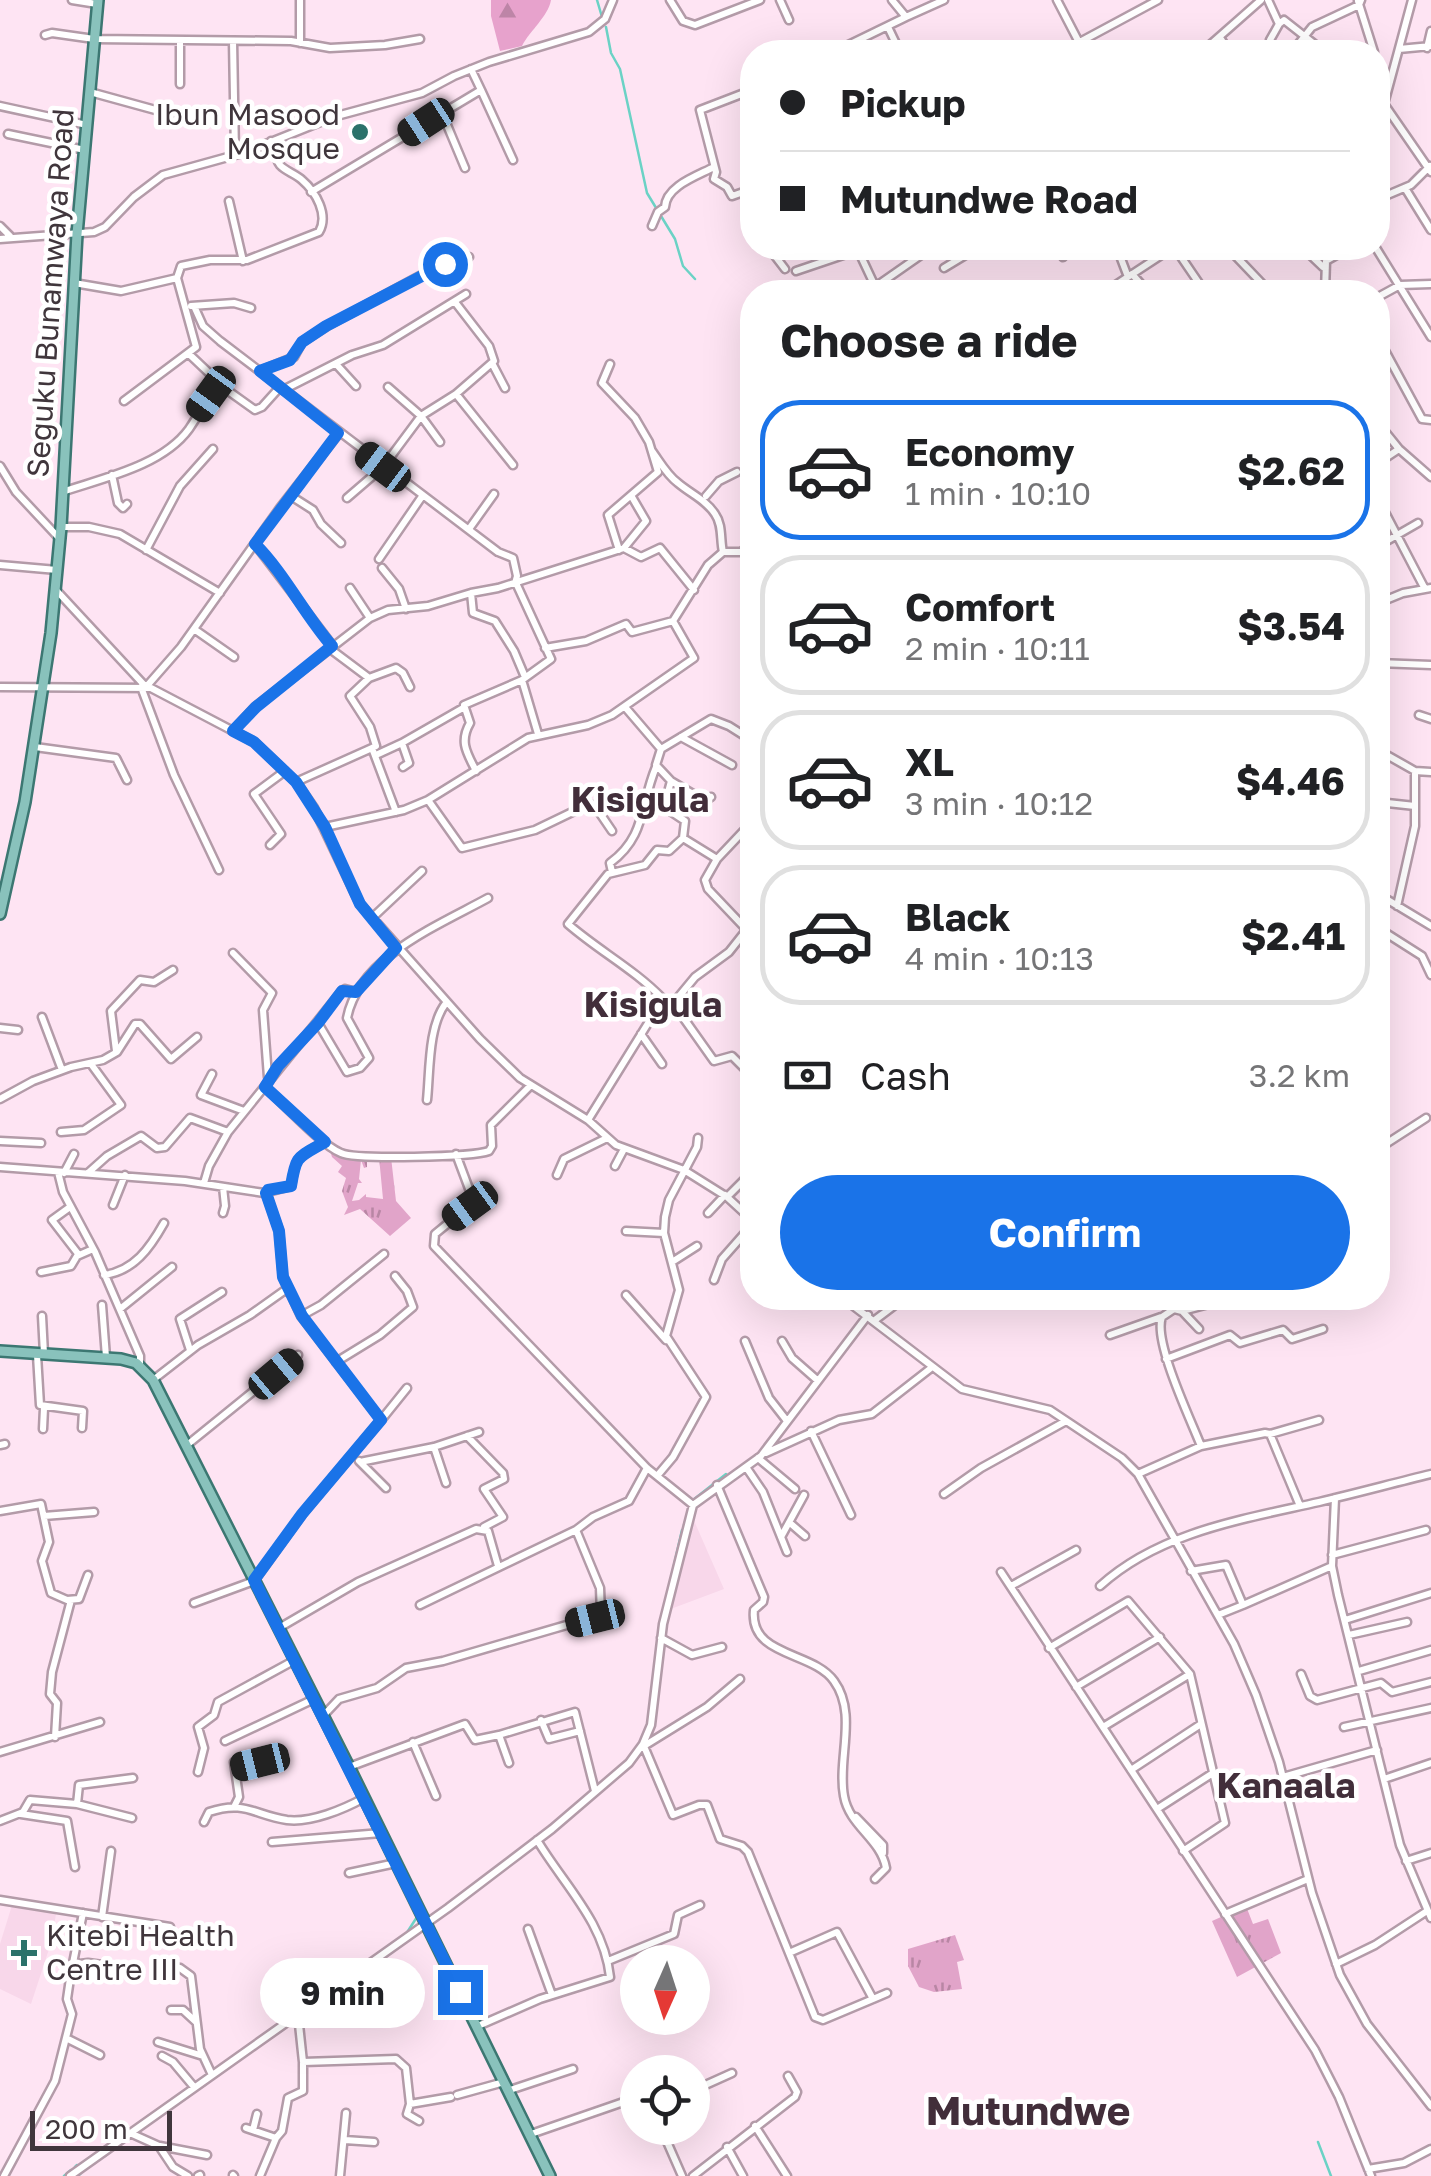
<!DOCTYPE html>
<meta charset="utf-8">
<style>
:root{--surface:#fff;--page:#f2f2f2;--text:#202124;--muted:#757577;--line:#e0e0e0;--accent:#1a73e8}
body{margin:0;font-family:"Golos Text",sans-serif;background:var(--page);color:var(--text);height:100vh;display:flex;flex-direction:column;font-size:38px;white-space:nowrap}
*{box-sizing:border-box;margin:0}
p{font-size:32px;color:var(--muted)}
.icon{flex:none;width:55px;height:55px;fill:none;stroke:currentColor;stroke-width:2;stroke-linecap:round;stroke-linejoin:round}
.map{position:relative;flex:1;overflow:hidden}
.panel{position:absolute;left:740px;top:280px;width:650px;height:1030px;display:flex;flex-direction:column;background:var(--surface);border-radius:40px;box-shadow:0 10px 40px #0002}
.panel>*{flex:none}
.guide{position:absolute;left:740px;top:40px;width:650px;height:220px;border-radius:40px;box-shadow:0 10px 40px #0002;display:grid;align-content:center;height:220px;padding:0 40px;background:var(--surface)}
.needle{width:65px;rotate:183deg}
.controls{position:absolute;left:620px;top:1945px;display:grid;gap:20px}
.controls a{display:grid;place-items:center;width:90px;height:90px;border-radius:50%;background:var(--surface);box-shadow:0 10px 40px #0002;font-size:50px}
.scale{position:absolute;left:30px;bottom:25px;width:142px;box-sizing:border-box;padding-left:10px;border:5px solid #40363c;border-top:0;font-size:28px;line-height:35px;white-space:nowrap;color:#40363c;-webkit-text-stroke:8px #fff;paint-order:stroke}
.end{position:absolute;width:45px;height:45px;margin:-22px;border:12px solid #1a73e8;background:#fff;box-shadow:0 0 0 5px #fff}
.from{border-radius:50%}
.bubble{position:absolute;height:70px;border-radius:35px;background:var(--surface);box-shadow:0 10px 40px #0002;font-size:32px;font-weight:700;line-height:70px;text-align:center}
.car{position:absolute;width:30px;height:60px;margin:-30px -15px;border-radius:12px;box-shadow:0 0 8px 2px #0007;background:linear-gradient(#222 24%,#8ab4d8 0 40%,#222 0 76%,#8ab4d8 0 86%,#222 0)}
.guide b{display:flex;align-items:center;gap:35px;height:95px;font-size:38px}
.guide b+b{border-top:2px solid var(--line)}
.guide i{width:25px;height:25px;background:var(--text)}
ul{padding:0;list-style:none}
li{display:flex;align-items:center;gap:30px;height:140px;margin:0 20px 15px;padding:0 20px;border:5px solid var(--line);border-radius:40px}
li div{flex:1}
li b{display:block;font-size:38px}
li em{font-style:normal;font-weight:700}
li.selected{border-color:var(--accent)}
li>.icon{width:90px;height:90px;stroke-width:1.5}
h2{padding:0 40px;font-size:45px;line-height:120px}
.pay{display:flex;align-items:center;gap:25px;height:110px;padding:0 40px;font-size:38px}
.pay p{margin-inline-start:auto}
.action{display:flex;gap:20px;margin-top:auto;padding:20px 40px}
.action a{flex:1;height:115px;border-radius:60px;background:var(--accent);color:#fff;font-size:40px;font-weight:700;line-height:115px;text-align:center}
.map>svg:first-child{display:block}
.built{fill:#f8d7ea}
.grass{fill:url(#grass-tufts)}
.forest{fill:url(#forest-firs)}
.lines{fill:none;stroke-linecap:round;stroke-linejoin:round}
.stream{stroke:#6bd2c5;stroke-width:2.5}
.minor-casing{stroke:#b39ba8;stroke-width:11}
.major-casing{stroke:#3c7772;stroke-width:14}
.minor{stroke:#fff;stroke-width:6}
.major{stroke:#89c2bc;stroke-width:9}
.route{stroke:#1a73e8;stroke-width:12}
.poi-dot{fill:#2b726a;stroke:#fff;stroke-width:4}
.labels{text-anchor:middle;stroke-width:9;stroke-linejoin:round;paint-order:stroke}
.poi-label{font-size:30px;fill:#40363c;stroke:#fff;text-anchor:end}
.street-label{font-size:30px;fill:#40363c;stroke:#fff}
.quarter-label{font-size:35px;font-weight:bold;fill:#422e3a;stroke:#fff}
.district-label{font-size:40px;font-weight:bold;fill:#422e3a;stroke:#fff}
</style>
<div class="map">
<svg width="1431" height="2176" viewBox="0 0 1431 2176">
<defs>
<pattern id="grass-tufts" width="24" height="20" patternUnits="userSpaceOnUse" patternTransform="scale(2.5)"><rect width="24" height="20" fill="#e1a4c9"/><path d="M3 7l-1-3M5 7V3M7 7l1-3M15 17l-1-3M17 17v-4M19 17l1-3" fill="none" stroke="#b886a4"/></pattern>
<pattern id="forest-firs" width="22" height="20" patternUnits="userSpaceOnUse" patternTransform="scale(2.5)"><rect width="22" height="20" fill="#e7a2cc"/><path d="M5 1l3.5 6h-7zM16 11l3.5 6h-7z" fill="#bd85a7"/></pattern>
</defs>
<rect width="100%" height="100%" fill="#fee4f3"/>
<path class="built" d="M692,1516L724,1589L668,1610Z
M13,1902L57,1909L50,1946L31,2004L0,1989V1944Z"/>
<path class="grass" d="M329,1147L367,1157V1167L364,1168L361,1160L359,1179L362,1183H358L352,1201L359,1200L366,1194V1197L383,1199L379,1157H391L396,1201L411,1218L390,1236L360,1209L344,1215L348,1207L342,1191L346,1178L338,1172L342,1166L332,1157Z
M1246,1906L1253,1924L1268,1919L1281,1953L1237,1977L1212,1921Z
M955,1935L964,1960L957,1962L962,1989L934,1992L919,1987L908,1966V1949Z"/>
<path class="forest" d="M491,0H551C548,17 530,30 522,46L500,51L491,16Z"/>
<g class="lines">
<path class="stream" d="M597,0L602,17
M606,27L611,53L620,69L647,193L675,239L683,266L695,279
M693,1500L726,1474
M684,1525L688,1512
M666,1600L682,1530
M406,1934L417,1917
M387,1956L396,1949
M358,1977L384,1958
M349,1984L355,1980
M336,1992L345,1986
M305,2005L326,1991
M277,2025L300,2008
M194,2092L205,2085
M1318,2142L1331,2176
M105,2156L117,2146
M84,2162L89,2158
M93,2164L102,2157
M75,2167L77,2165
M83,2171L90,2166
M64,2176L71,2170
M78,2176L81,2173"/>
<defs>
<path id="minor" d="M72,0L97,4
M670,0L683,21L695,25L760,0
M780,0L789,20
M892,0L906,17L944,0
M1057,0L1084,52
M1268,0L1279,24L1270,40L1277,52
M1358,1L1374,52
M1279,24L1284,20L1317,46L1312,52
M888,27L900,52
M45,35L52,33L94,39L291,41L330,48L385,45L420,39
M1221,39L1229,52
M233,41L235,154
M300,43V0
M1078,43L1158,0
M1427,48L1431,31
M1399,49L1431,46
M834,52L906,17
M1202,52L1261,0
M1292,52L1312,27L1359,5L1361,0
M1378,64L1387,88
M180,84V40
M481,90L513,160
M752,90L700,110L716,172L714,179L727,187L732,196L752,189
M90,92L170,114
M1384,104L1431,172
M0,106L87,125
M1378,108L1384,104L1412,0
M442,113L465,168
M8,134L85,150
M1405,188L1431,230
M311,192L481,90L471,69
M1378,199L1411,185L1430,166
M229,201L243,261
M0,226L10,236
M652,226L658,212L665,207C666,186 697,176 714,167
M0,239L94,232L105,227L134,197L163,175L246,152L333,117L422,93L454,76L489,62L589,32L605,19L613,0
M769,248L785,269
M1059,248L1063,257
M1117,248L1128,277
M1175,248L1205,292
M1228,248L1270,292
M1303,248L1323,267
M1376,248L1431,337
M858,250L873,282L878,285L931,248
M944,268L977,248
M796,271L864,248
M1132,274L1148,292
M74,283L121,291L177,278
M1105,292L1172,248
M1325,292L1326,261L1349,248
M1378,297L1400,285L1431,284
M191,306L234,303L251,308
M194,306L203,326L220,341L498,552L513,558L517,576L515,583
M1378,338L1422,419L1431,420
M189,354L227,390L255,410L262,407L280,387
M492,363L505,388
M336,364L356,386
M610,364L602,383L635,418L649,442L658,472L608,515L619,550
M260,371L294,357L302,342L327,326L427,272L469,257
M388,387L421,416L456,394L494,361L489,346L455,302
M283,390L352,355L383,345L466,294
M456,394L513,465
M124,401L196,347L177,278L181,266L210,260H247L319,232C329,215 316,192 302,180C296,174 285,171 280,165C276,160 273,148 271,141
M1378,423L1399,449L1431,477
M1378,463L1399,449
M0,466L16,492L59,538
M112,475L118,503L123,508L127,504
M62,492C103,478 162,466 189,429C199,414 209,397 219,382
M291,496L313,510L321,524L341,543
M706,496L719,481L737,472
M347,498L383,467L421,416L440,442
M1378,499L1425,589
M61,527H89L120,534L220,593
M469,529L494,494
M255,544L332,645
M1378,546L1418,523
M624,548L646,521L632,497
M146,550L180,486L213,449
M723,552H741L749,546L752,549
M379,559L423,495
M0,565L57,570
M382,568L399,589L406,609
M516,583L551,659L522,680L538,734
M350,588L370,618
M56,590L146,687L181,647L280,508L339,433
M1378,595L1381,602L1403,593L1431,588
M194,629L234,657
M329,648L369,678L396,668L403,673L410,687
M545,648L586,641L626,624L632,632L673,621L708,565L723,552C720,540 723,525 715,514C706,500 691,494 678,483C667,475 660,462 652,451
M1378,663L1431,665
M525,677L514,651L495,621L473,613L471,593L498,588L624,548L641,557L660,548L694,590
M369,678L350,696L370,727L376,746L372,748
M1378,682H1383
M0,687L151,688L254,742L296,782L314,808L360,904L480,1039L520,1078L588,1120L616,1145L684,1170L727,1197L752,1220
M141,687L174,775L219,870
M625,707L661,749
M1419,715L1431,719
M233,731L255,707L370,618L388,610L428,606L471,593
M681,737L732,765
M35,747L116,758L127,780
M1378,750L1415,771L1431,772
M376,755L402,743
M403,767L409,763L402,743L463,708
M476,771C467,753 459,742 470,723L464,705L522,680
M671,781L705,801L711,797
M296,782L372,748L396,812
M428,800L462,848L535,830L589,804L595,806L612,831
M1378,802L1415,806
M325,827L404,810L428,800L528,738L588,725L612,715L694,658L673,621
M270,845L281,834L254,794L285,771
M717,859L683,838L685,821L664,807L671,781L656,765L661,749L711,719L729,726L748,738L752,737
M612,872L610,863C646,837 640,805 656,767
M1378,894L1431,926
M1397,906L1415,826V771
M372,918L422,871
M1378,928L1422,956L1431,975
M746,929L708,889L705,880L717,859L752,822
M233,953L272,993L263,1010L268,1077
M663,999C634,969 599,951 568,924L608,874L645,865L657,850L669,851L683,838
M671,1006L680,1013L714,1061L732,1056L752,1076
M42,1017L62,1070
M318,1023L347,1072L360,1068L369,1058L347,1018C359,957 439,925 488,898
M0,1028L18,1030
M641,1034L662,1064
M116,1051L111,1011L140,980L154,982L173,970
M212,1074L201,1095L244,1111
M265,1087C283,1103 321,1145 341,1153C356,1160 472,1157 489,1151L492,1146L491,1125L531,1085
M0,1099L33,1081L71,1067L103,1060L117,1052L135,1024H140L171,1059L197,1037
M427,1100C430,1071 428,1026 446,1003
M588,1120L663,999L671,1006L695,977L729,952L752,923
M61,1132L84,1130L121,1105L91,1064
M0,1141L41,1143
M1378,1149L1426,1118
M456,1154L474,1202L435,1234L434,1246L647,1468L693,1505
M615,1166L624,1149
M0,1167L185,1181L264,1193L291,1186C296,1155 297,1158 325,1142
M58,1172L63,1192L95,1252L140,1356V1366
M64,1173L74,1154
M88,1173L107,1156L141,1136L157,1148L165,1147L190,1118L228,1132
M557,1175L564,1159L607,1138
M204,1183L209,1166L228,1132L342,991L345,989L356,992
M223,1187L225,1206L223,1213
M727,1197L752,1172
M113,1205L125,1175
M70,1207L52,1220L79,1255
M708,1213L725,1195
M626,1231L664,1233
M672,1262L697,1246
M41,1272L71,1266L77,1256L93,1249
M104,1275C134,1271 150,1248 164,1223
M714,1280L722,1259L752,1225
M626,1295L666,1340
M843,1298L962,1389L1050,1410L1122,1458L1138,1474L1234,1644L1256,1695L1279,1762L1312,1893L1340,1975L1367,2024L1431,2106
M1163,1298L1174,1309
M1271,1298L1276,1300L1285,1298
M102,1305L106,1357
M120,1309L172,1267
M1182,1311L1232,1298
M42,1316L44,1354
M301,1316L321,1305L384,1254
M875,1320L904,1298
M1199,1329L1182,1311L1174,1309L1162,1317C1153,1341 1190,1418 1201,1446
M1110,1335L1161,1317
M745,1341L769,1398L787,1421
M782,1341L792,1358L817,1380
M190,1350L180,1319L222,1292
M37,1355L40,1405L83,1411L82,1428
M1166,1359L1230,1335L1240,1343L1283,1330L1292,1339L1323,1329
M336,1362L380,1335L413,1307L407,1291L395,1276
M153,1380L198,1345L250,1315L288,1288
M382,1419L407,1388
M43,1429L44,1408
M811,1431L851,1515
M1270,1434L1319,1420
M467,1436L503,1473L504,1479L484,1489L503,1517L484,1527
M0,1445L5,1444
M187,1445L298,1355
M434,1447L446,1483
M766,1453L839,1420L872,1414L931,1368
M758,1458L795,1489
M359,1461L386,1488
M360,1462L434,1447L479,1432
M746,1467L763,1492L787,1552
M1138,1474L1201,1446L1265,1433L1270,1434L1300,1506
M657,1476L673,1457L706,1397L666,1336L679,1290L664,1233L665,1217L669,1200L697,1147L698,1138
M717,1485L764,1597L763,1602L754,1610C749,1657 813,1651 834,1681C858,1714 837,1759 844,1796C849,1826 881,1839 886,1868L875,1879
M944,1494L981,1468L1066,1421
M1335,1498L1332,1566L1338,1595L1400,1845L1431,1918
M0,1511L41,1504L49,1542L42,1561L51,1593L67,1600L79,1599L88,1575
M44,1516L94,1512
M790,1523L805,1536
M576,1530L593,1517L629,1501L647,1468
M781,1537L804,1495
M1332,1555L1426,1530
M1191,1571L1226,1565L1243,1605L1218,1615
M1001,1572L1315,2050L1339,2097L1371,2176
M1011,1586L1076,1550
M1100,1586C1159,1532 1244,1519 1319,1502C1357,1493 1394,1483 1431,1474
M194,1603L254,1581L303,1513L381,1420L301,1316L283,1277L279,1231L266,1193
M1243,1605L1332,1566
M1345,1620L1431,1593
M279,1628L358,1582L476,1529L488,1531L498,1566
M1349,1635L1407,1622
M661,1638L692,1655L722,1647
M1049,1648L1128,1601L1190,1674L1103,1727
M1359,1671L1431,1650
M1301,1674L1310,1696L1317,1700L1381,1683L1392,1692L1431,1682
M1076,1687L1160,1637
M323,1716L339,1699L377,1688L406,1668L443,1661L601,1615L600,1588L576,1530L420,1605
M541,1720L549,1739L580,1731
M1344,1727L1431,1708
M499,1735L575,1712L595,1791
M55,1737L57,1703L50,1694L52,1672L71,1600
M225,1741L314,1699
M413,1742L436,1796
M643,1744L673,1815L699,1805H707L720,1839L742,1846L748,1852L815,2017L823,2020L873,1999L837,1932L789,1953
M644,1746L707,1707L740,1679
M0,1752L100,1722
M234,1762L239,1797L235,1805
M349,1767L465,1724L475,1740L499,1735L509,1763
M236,1769L260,1763
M1131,1770L1201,1724
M198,1772L204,1748L198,1727L214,1715L218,1702L295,1660
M1283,1777L1377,1750
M1384,1779L1431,1763
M77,1804L79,1785L133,1778
M1157,1809L1213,1773
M21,1814L67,1821L75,1867
M856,1817L883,1845V1853
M0,1821L23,1812L30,1800L77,1804L132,1818
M204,1822L209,1812C245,1800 254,1815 287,1820C311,1823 344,1809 364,1798
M272,1842L381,1833
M1183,1851L1225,1823L1190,1674
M1406,1861L1431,1853
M349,1873L396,1863
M0,1900L170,1927
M1225,1914L1308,1879
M102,1917L111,1851
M528,1929L552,1995
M608,1961L674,1934L678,1915L700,1905
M73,1963L83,1913
M1336,1964L1375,1945L1427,1911
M165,1966L180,1968L191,1976L200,2049L212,2075
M873,1999L887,1993
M171,2010H183L196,2022
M298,2015L303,2062L396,2059L406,2068L410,2104L451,2097
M478,2026L540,1999L610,1977C604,1922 564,1885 537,1840
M66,2038L100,2055
M158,2042L203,2056
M162,2056L173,2062L194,2087
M510,2090L573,2069
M692,2091L732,2073
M457,2095L504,2082
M410,2104L407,2114L419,2121
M755,2126L787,2176
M246,2128L276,2138L260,2176
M661,2128L682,2176
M253,2130L257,2114
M130,2133L159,2146L173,2167L188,2176
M531,2134L638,2097
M276,2138L282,2131L288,2098L303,2091V2063
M345,2140L374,2142
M160,2146L207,2155
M727,2147L743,2176
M1368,2169L1404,2163L1431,2149
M233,2175L234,2176
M4,2176L55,2081L72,2014L67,1999L72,1965L88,1963L117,1967
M70,2176L448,1908L552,1829L629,1763L643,1744L651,1725L663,1624L693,1505L761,1456L868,1315
M198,2176L200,2175
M340,2176L346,2113
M693,2176L795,2097L797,2092L788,2076"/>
<path id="major" d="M0,914L25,802L51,633L61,527L77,234L98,0
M0,1351L121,1359L136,1363L153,1380L349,1767L550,2176"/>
</defs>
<use href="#minor" class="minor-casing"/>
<use href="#major" class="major-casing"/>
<use href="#minor" class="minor"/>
<use href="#major" class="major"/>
</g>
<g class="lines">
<path class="route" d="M445,264L326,326L302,342L290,360L260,371L338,433L255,544C285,574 304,614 332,646L256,707L233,731L254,742L296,782L325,827L360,904L396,948L356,992L342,991L318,1023L278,1066L265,1087L325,1142C297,1158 296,1155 291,1186L268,1190L266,1193L279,1231L283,1277L302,1316L381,1420L302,1514L254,1580L460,1992"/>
</g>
<g class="poi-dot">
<circle cx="360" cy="132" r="10"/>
<path d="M19 1938h10v10h10v10h-10v10h-10v-10h-10v-10h10z"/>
</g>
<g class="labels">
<g class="poi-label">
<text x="340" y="125">Ibun Masood<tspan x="340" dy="34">Mosque</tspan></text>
<text x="46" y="1946" text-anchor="start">Kitebi Health<tspan x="46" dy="34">Centre III</tspan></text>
</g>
<g class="street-label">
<text transform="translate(51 293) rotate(-86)" y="10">Seguku Bunamwaya Road</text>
</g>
<g class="quarter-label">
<text x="640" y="812">Kisigula</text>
<text x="653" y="1017">Kisigula</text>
<text x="1286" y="1798">Kanaala</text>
</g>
<g class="district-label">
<text x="1028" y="2125">Mutundwe</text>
</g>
</g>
</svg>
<div class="controls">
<a><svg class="needle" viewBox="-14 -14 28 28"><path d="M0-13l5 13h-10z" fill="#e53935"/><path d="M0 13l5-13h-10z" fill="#757577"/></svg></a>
<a><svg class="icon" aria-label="locate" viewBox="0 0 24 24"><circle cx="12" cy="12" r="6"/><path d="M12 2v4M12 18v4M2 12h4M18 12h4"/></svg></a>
</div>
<div class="scale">200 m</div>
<i class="end from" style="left:445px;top:264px"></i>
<i class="end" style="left:460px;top:1992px"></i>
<div class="bubble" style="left:260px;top:1958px;width:165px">9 min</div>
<i class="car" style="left:426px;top:122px;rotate:237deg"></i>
<i class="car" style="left:211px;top:394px;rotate:216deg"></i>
<i class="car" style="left:383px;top:467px;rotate:307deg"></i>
<i class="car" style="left:470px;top:1206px;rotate:234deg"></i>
<i class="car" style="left:276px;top:1374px;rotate:50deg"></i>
<i class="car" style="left:595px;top:1618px;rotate:256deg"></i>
<i class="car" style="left:260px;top:1762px;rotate:256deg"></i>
<div class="guide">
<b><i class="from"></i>Pickup</b>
<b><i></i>Mutundwe Road</b>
</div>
<section class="panel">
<h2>Choose a ride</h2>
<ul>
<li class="selected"><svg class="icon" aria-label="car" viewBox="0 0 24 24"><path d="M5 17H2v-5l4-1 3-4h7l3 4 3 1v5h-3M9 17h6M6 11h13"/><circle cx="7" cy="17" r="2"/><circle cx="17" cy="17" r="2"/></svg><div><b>Economy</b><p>1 min · 10:10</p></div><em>$2.62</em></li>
<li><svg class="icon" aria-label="car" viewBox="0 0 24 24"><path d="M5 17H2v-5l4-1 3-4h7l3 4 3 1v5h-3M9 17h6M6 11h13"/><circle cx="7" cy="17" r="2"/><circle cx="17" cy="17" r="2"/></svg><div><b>Comfort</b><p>2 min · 10:11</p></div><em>$3.54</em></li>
<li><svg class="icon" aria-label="car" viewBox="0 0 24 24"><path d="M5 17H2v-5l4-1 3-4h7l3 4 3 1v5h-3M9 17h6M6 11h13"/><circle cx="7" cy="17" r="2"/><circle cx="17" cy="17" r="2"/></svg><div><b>XL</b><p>3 min · 10:12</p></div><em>$4.46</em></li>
<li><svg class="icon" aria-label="car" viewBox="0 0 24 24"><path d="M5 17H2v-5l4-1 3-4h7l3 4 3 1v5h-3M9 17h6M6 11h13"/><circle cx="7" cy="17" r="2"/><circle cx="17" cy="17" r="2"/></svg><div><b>Black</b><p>4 min · 10:13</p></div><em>$2.41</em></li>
</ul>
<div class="pay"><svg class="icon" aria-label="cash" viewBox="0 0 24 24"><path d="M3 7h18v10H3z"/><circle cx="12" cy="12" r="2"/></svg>Cash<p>3.2 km</p></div>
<div class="action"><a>Confirm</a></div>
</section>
</div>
